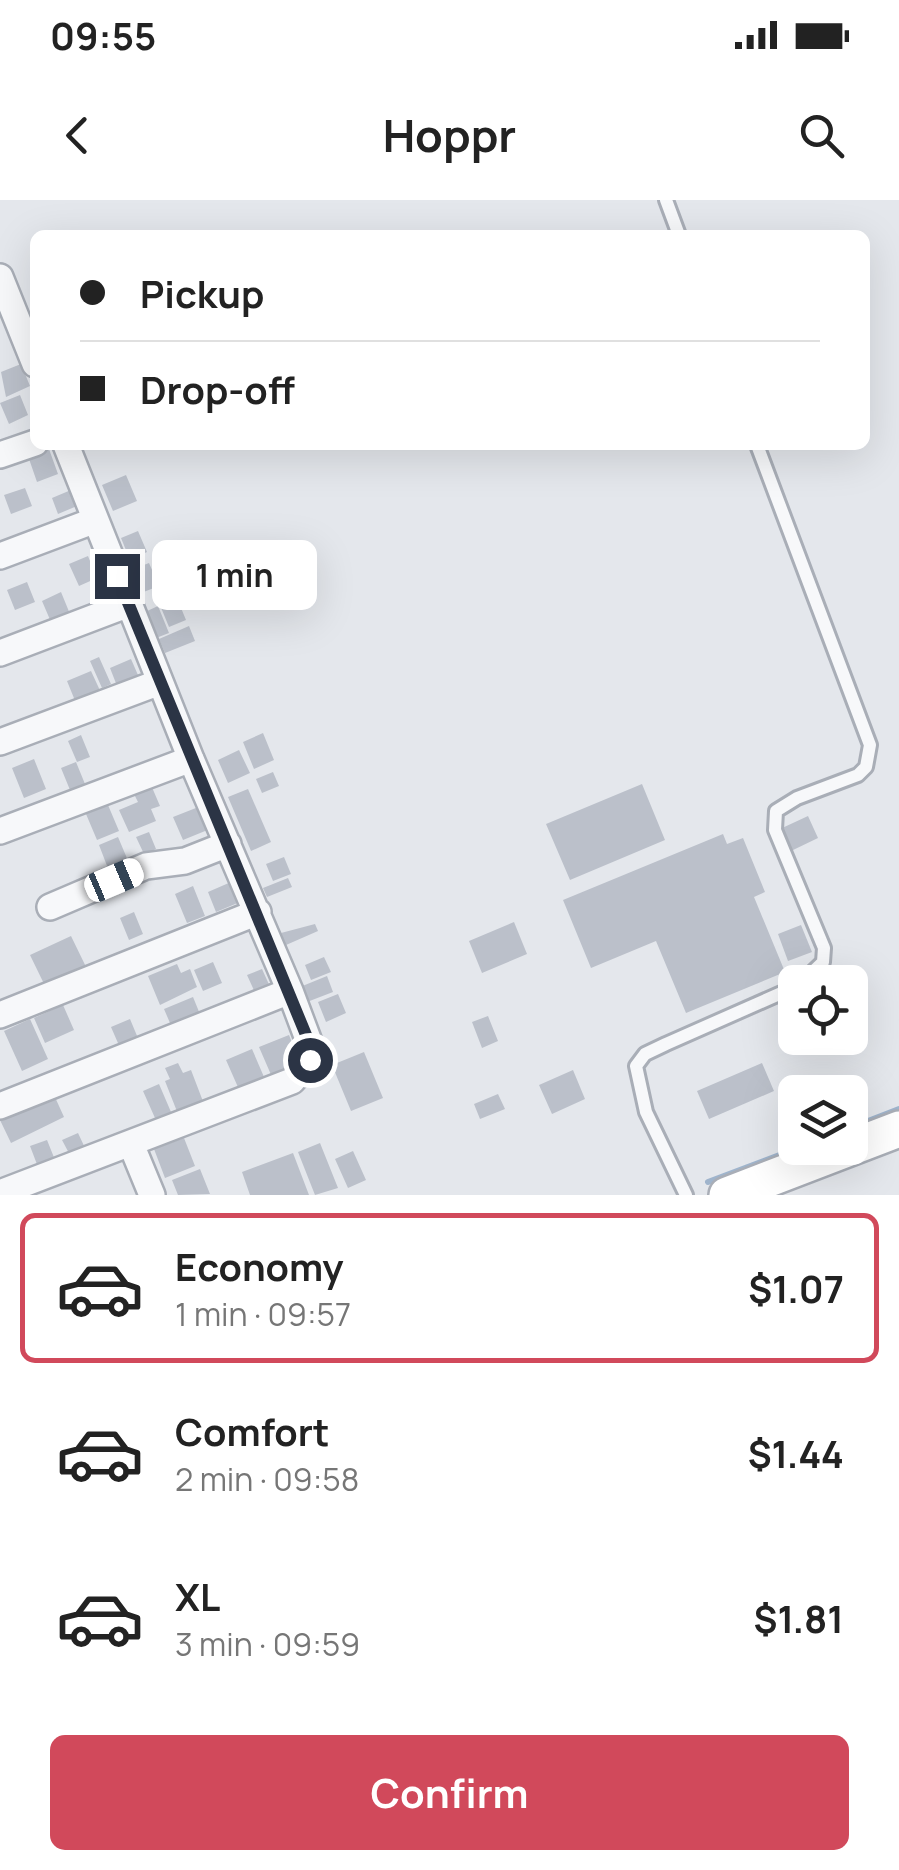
<!DOCTYPE html>
<meta charset="utf-8">
<style>
:root{--surface:#fff;--page:#f2f2f2;--text:#222;--muted:#767676;--line:#e0e0e0;--accent:#d1495b}
body{margin:0;font-family:Manrope,sans-serif;background:var(--page);color:var(--text);height:100vh;display:flex;flex-direction:column;font-size:38px;white-space:nowrap}
*{box-sizing:border-box;margin:0}
p{font-size:32px;color:var(--muted)}
.icon{flex:none;width:55px;height:55px;fill:none;stroke:currentColor;stroke-width:2;stroke-linecap:round;stroke-linejoin:round}
.map{position:relative;height:995px;overflow:hidden}
.sheet{display:flex;flex-direction:column;background:var(--surface);flex:1}
.sheet>*{flex:none}
.top-card{position:absolute;left:30px;top:30px;width:840px;height:220px;border-radius:15px;box-shadow:0 10px 40px #0002;display:grid;align-content:center;height:220px;padding:0 50px;background:var(--surface)}
.tools{position:absolute;left:778px;top:765px;display:grid;gap:20px}
.tools a{display:grid;place-items:center;width:90px;height:90px;border-radius:15px;background:var(--surface);box-shadow:0 10px 40px #0002;font-size:50px}
.end{position:absolute;width:45px;height:45px;margin:-22px;border:12px solid #2b3445;background:#fff;box-shadow:0 0 0 5px #fff}
.from{border-radius:50%}
.bubble{position:absolute;height:70px;border-radius:15px;background:var(--surface);box-shadow:0 10px 40px #0002;font-size:32px;font-weight:700;line-height:70px;text-align:center}
.car{position:absolute;width:30px;height:60px;margin:-30px -15px;border-radius:12px;box-shadow:0 0 8px 2px #0007;background:linear-gradient(#fff 24%,#345 0 40%,#fff 0 76%,#345 0 86%,#fff 0)}
.top-card b{display:flex;align-items:center;gap:35px;height:95px;font-size:38px}
.top-card b+b{border-top:2px solid var(--line)}
.top-card i{width:25px;height:25px;background:var(--text)}
ul{padding:18px 0 0;list-style:none}
li{display:flex;align-items:center;gap:30px;height:150px;margin:0 20px 15px;padding:0 30px;border:5px solid transparent;border-radius:15px}
li div{flex:1}
li b{display:block;font-size:38px}
li em{font-style:normal;font-weight:700}
li.on{border-color:var(--accent)}
li>.icon{width:90px;height:90px;stroke-width:1.5}
.cta{display:flex;gap:20px;margin-top:auto;padding:20px 50px}
.cta a{flex:1;height:115px;border-radius:15px;background:var(--accent);color:#fff;font-size:40px;font-weight:700;line-height:115px;text-align:center}
.status{display:flex;justify-content:space-between;align-items:center;height:70px;padding:0 50px;background:var(--surface);direction:ltr}
.status svg{height:28px;fill:currentColor}
header{display:flex;justify-content:space-between;align-items:center;height:130px;padding:0 50px;background:var(--surface);font-size:45px;font-weight:700}
.map>svg:first-child{display:block}
.lines{fill:none;stroke-linecap:round;stroke-linejoin:round}
.stream{stroke:#9fb4cc;stroke-width:6}
.building{fill:#bbc0ca}
.lane-casing{stroke:#a9aeb7;stroke-width:18}
.street-casing{stroke:#a9aeb7;stroke-width:30}
.secondary-casing{stroke:#a9aeb7;stroke-width:40}
.lane{stroke:#f7f8fa;stroke-width:12}
.street{stroke:#f7f8fa;stroke-width:25}
.secondary{stroke:#fff;stroke-width:35}
.route{stroke:#2b3445;stroke-width:12}
</style>
<div class="status"><b>09:55</b><svg viewBox="0 0 49 12"><path d="M0 12V9h3v3zM5 12V6h3v6zM10 12V3h3v9zM15 12V0h3v12zM26 1h20v11H26zM47 4h2v5h-2z"/></svg></div>
<header><svg class="icon" aria-label="back" viewBox="0 0 24 24"><path d="M15 5l-7 7 7 7"/></svg>Hoppr<svg class="icon" aria-label="search" viewBox="0 0 24 24"><circle cx="10" cy="10" r="6"/><path d="M15 15l6 6"/></svg></header>
<div class="map">
<svg width="899" height="995" viewBox="0 0 899 995">
<rect width="100%" height="100%" fill="#e4e7ec"/>
<g class="lines">
<path class="stream" d="M850,928L899,909
M708,982L798,948"/>
</g>
<path class="building" d="M21,164L30,186L6,197L1,172Z
M20,195L28,215L9,224L0,203Z
M49,249L58,274L37,282L28,256Z
M126,275L137,301L113,311L102,285Z
M25,288L32,306L11,314L4,295Z
M71,290L77,306L58,314L52,298Z
M138,331L147,352L130,360L121,338Z
M186,340L193,357L171,366L164,350Z
M88,356L97,378L79,386L69,364Z
M149,363L159,386L141,393L131,370Z
M199,375L209,398L188,407L178,385Z
M27,382L35,402L15,410L7,390Z
M172,386L186,420L169,427L155,393Z
M61,392L70,414L51,422L42,401Z
M158,406L169,433L156,438L145,412Z
M189,426L195,441L165,453L159,439Z
M99,457L111,484L102,488L90,461Z
M131,459L141,482L119,491L110,468Z
M91,471L103,497L78,508L67,481Z
M263,533L274,560L254,569L243,542Z
M81,535L90,557L77,562L68,541Z
M239,550L250,573L228,583L218,560Z
M34,559L46,589L24,598L12,568Z
M76,562L85,584L70,590L61,568Z
M273,572L279,586L262,593L256,579Z
M642,584L665,640L570,680L546,624Z
M151,585L160,606L151,609L156,621L129,632L119,610L138,602L133,592Z
M248,589L271,642L251,651L228,597Z
M108,605L119,631L97,640L86,614Z
M201,606L210,629L183,640L173,617Z
M808,616L818,638L791,651L780,629Z
M149,632L156,649L144,654L136,637Z
M723,634L727,644L743,638L765,692L754,697L785,772L686,813L656,741L591,768L563,700Z
M118,637L129,663L109,671L99,645Z
M284,657L291,674L273,681L266,664Z
M288,678L292,687L267,697L263,688Z
M231,682L240,702L216,712L208,692Z
M193,686L205,716L187,723L175,694Z
M134,712L143,734L129,740L120,718Z
M514,722L527,754L482,773L469,741Z
M315,724L318,731L286,745L281,733Z
M801,725L812,752L788,761L778,734Z
M71,736L88,771L47,790L30,755Z
M324,757L331,772L311,780L305,765Z
M213,762L222,783L203,791L194,770Z
M177,764L181,773L190,769L197,787L160,805L148,776Z
M262,769L272,791L257,797L247,775Z
M327,776L333,792L307,802L300,787Z
M338,794L346,813L326,822L318,802Z
M193,797L202,819L173,830L164,809Z
M63,805L74,830L45,843L34,818Z
M488,816L498,841L482,848L472,822Z
M30,819L48,859L22,871L4,831Z
M130,819L140,843L121,850L111,827Z
M289,835L301,865L272,877L259,847Z
M252,849L267,884L241,894L226,860Z
M364,852L383,898L351,911L332,865Z
M178,863L183,873L191,870L204,904L178,914L165,881L170,879L165,868Z
M762,863L774,891L709,919L697,891Z
M573,870L585,899L552,914L539,885Z
M159,884L171,912L155,918L143,891Z
M498,894L505,909L480,919L474,904Z
M54,895L64,917L11,943L0,920Z
M78,933L86,950L71,957L62,940Z
M184,938L195,966L165,978L154,949Z
M47,940L55,960L38,967L30,946Z
M320,943L338,988L315,995L298,952Z
M353,951L366,980L348,988L335,959Z
M293,953L309,995H250L242,972Z
M200,969L210,994L178,995L172,980Z"/>
<g class="lines">
<defs>
<path id="lane" d="M666,0L679,35
M757,245L870,545L866,567L858,575L797,598L776,611L775,630L824,748L823,762L802,782
M686,995L646,912L636,866L645,854L666,844L795,787"/>
<path id="street" d="M0,77L35,164
M0,255L35,243
M0,356L93,321
M0,453L129,404
M0,542L160,482
M0,631L191,559
M50,707L146,666L185,661L228,644
M0,815L258,712
M0,906L290,791
M131,944L152,995
M0,993L292,881L311,860V847L290,791L191,559L66,245"/>
<path id="secondary" d="M727,995L899,929"/>
</defs>
<use href="#lane" class="lane-casing"/>
<use href="#street" class="street-casing"/>
<use href="#secondary" class="secondary-casing"/>
<use href="#lane" class="lane"/>
<use href="#street" class="street"/>
<use href="#secondary" class="secondary"/>
</g>
<g class="lines">
<path class="route" d="M117,376L311,847L310,860"/>
</g>
</svg>
<div class="tools">
<a><svg class="icon" aria-label="locate" viewBox="0 0 24 24"><circle cx="12" cy="12" r="6"/><path d="M12 2v4M12 18v4M2 12h4M18 12h4"/></svg></a>
<a><svg class="icon" aria-label="layers" viewBox="0 0 24 24"><path d="M12 4l9 5-9 5-9-5zM3 14l9 5 9-5"/></svg></a>
</div>
<i class="end from" style="left:310px;top:860px"></i>
<i class="end" style="left:117px;top:376px"></i>
<div class="bubble" style="left:152px;top:340px;width:165px">1 min</div>
<i class="car" style="left:114px;top:680px;rotate:67deg"></i>
<div class="top-card">
<b><i class="from"></i>Pickup</b>
<b><i></i>Drop-off</b>
</div>
</div>
<section class="sheet">
<ul>
<li class="on"><svg class="icon" aria-label="car" viewBox="0 0 24 24"><path d="M5 17H2v-5l4-1 3-4h7l3 4 3 1v5h-3M9 17h6M6 11h13"/><circle cx="7" cy="17" r="2"/><circle cx="17" cy="17" r="2"/></svg><div><b>Economy</b><p>1 min · 09:57</p></div><em>$1.07</em></li>
<li><svg class="icon" aria-label="car" viewBox="0 0 24 24"><path d="M5 17H2v-5l4-1 3-4h7l3 4 3 1v5h-3M9 17h6M6 11h13"/><circle cx="7" cy="17" r="2"/><circle cx="17" cy="17" r="2"/></svg><div><b>Comfort</b><p>2 min · 09:58</p></div><em>$1.44</em></li>
<li><svg class="icon" aria-label="car" viewBox="0 0 24 24"><path d="M5 17H2v-5l4-1 3-4h7l3 4 3 1v5h-3M9 17h6M6 11h13"/><circle cx="7" cy="17" r="2"/><circle cx="17" cy="17" r="2"/></svg><div><b>XL</b><p>3 min · 09:59</p></div><em>$1.81</em></li>
</ul>
<div class="cta"><a>Confirm</a></div>
</section>
